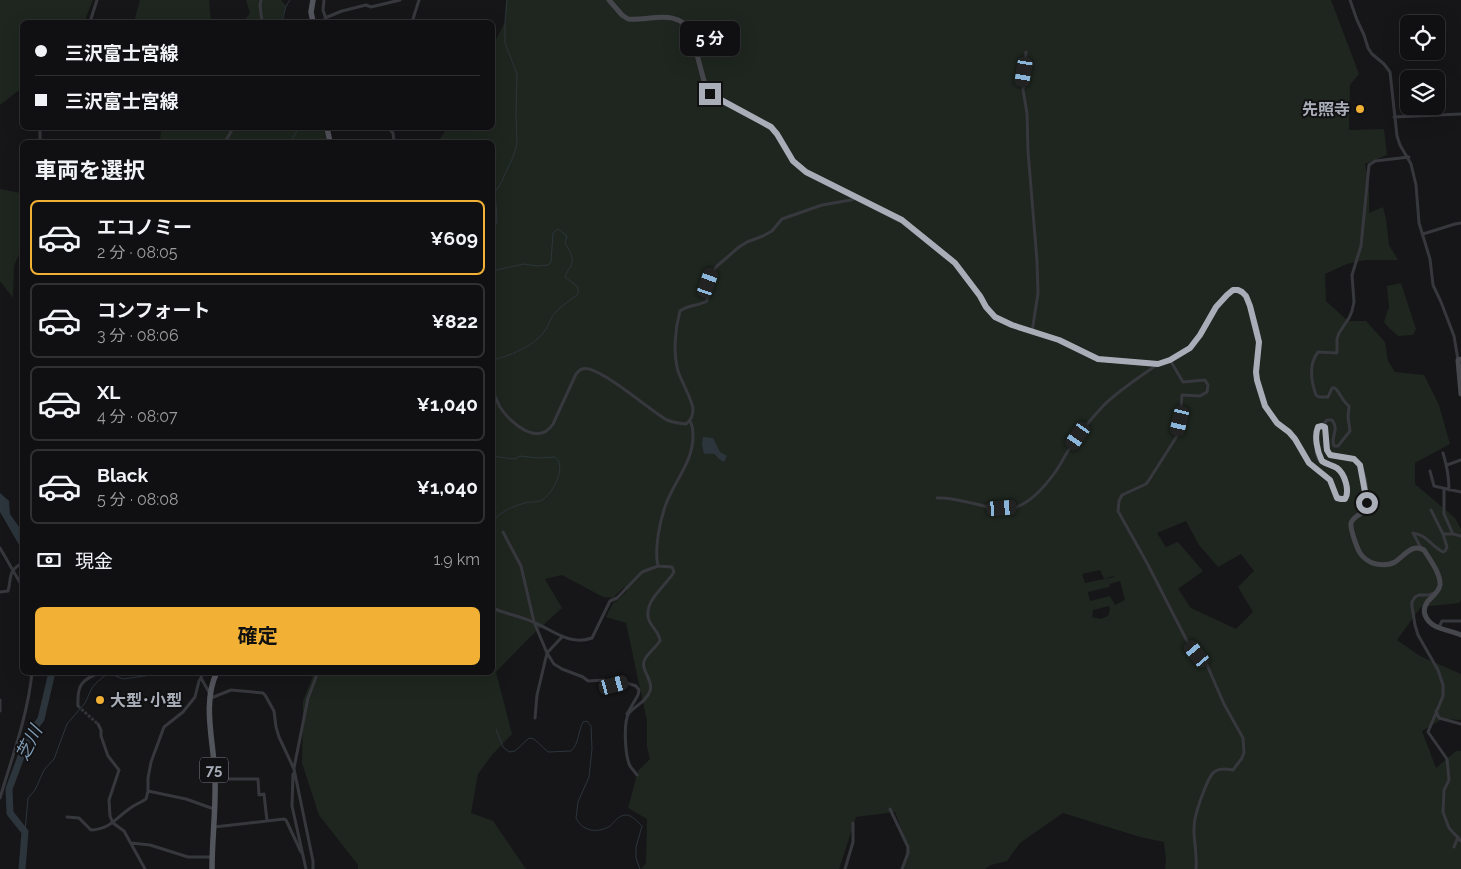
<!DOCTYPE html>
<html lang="ja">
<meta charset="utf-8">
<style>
:root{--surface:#101012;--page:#1e1e20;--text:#f1f3f6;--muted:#9c9d9f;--line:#303032;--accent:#f2b134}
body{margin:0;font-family:Raleway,"Noto Sans JP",sans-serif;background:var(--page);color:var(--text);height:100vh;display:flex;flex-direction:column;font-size:19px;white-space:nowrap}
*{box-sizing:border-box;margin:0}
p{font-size:16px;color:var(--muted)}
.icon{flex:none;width:28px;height:28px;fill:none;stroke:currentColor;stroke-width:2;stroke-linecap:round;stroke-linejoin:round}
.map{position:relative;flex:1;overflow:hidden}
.details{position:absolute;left:20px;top:140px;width:475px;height:535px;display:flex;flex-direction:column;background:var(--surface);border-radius:8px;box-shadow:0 5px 20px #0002,0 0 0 1px var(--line)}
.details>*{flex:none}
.guide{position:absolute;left:20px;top:20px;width:475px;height:110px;border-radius:8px;box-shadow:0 5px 20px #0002,0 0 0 1px var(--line);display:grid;align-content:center;height:110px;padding:0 15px;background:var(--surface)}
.tools{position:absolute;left:1400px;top:15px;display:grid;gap:10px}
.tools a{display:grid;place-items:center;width:45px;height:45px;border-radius:8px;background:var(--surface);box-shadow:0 5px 20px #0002,0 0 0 1px var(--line);font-size:25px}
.end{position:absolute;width:22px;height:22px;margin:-11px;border:6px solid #a8adb8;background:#111;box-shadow:0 0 0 2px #111}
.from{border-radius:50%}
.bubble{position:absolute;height:35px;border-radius:8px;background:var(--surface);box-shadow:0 5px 20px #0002,0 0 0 1px var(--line);font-size:16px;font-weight:700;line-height:35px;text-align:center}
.car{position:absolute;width:15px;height:30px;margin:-15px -8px;border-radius:6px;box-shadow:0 0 4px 1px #0007;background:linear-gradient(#222 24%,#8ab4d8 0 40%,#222 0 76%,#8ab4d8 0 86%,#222 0)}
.guide b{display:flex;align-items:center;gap:18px;height:48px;font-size:19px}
.guide b+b{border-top:1px solid var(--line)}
.guide i{width:12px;height:12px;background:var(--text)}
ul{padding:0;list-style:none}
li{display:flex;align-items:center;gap:15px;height:75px;margin:0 10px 8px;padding:0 5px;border:2px solid var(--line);border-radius:8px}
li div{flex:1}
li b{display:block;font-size:19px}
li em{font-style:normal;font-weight:700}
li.current{border-color:var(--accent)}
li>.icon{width:45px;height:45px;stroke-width:1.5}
h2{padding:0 15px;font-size:22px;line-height:60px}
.pay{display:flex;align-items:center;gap:12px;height:55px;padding:0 15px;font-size:19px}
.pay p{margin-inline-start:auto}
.cta{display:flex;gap:10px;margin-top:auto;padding:10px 15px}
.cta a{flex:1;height:58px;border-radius:8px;background:var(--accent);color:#111;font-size:20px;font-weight:700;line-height:58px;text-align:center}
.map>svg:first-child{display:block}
.green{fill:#1e261f;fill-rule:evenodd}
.water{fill:#2c353c}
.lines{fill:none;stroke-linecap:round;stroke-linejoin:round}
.stream{stroke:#2c353c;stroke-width:1}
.river{stroke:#2c353c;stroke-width:7}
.street-tunnel{stroke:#333438;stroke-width:3;stroke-dasharray:3 1.5;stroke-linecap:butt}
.street{stroke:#37383d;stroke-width:3}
.secondary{stroke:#45474d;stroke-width:5}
.primary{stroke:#53555c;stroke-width:5.5}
.route{stroke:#a8adb8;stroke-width:6}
.poi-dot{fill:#f2b134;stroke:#111113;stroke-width:2}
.labels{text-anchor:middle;stroke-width:4;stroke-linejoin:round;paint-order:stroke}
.shield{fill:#111113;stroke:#7b7e86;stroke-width:1}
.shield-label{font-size:15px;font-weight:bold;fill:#a8adb8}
.poi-label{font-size:16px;font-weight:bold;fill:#a8adb8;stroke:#111113;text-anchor:end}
.water-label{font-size:18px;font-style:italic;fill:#7f9bb3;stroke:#111113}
</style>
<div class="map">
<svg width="1461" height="869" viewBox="0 0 1461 869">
<rect width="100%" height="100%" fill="#161618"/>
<path class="green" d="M0,0H93L84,22H22V88L0,105Z
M140,0H209L211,22H134Z
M246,0H281L286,6L282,18L284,22H243L250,13Z
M506,0H1331L1359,74L1350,85L1349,130L1384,129L1387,155L1365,164L1369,182V213L1383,207L1386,219L1389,245L1398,260H1365L1347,264L1325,274L1326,301L1348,321H1366L1385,342L1388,361L1395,372L1424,375L1439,405L1450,444L1415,463V484L1455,518L1461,529V600L1459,603L1421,607L1397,640L1420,656L1461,674V720L1442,719L1422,731L1436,768L1456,751H1461V869H1165L1166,860L1164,842L1140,837L1063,813L1020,843L1007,861L991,865L985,869H903L907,845L895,812L856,817L839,869H641L646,863L647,819L628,808L638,771L650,759L647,747V721L626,623L606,617L613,603L619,599L627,591L624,587L613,598L603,597L562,575L545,579L562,608L529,638L496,672L512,734L492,755L478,774L471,813L493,821L526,869H358V865L319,815L302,763L303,701L314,673L492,672V142H438L447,128H492L493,45L505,22ZM1186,521L1199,545L1218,567L1241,554L1254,571L1238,587L1253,612L1236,629L1191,608L1178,589L1203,571L1178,542L1166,547L1157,533ZM1100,570L1104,579L1114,576V577L1085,583L1082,574ZM1120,581L1125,600L1115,605L1110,596L1090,601L1088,592L1109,587L1110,584ZM1109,606L1110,610L1108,616L1100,619L1092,617L1093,610Z
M161,128H324L327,142H158H160Z
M0,189L21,193L22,194V247L14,266L13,298L0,281Z
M1401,283L1416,329L1413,335L1398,336L1389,328L1384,322L1389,307L1387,286Z"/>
<path class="water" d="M703,437L713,438L720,452L727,456L724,462C712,456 721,453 704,454L702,445Z
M0,493L9,501L10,514L22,531V550L0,512Z"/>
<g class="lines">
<path class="stream" d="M282,22L286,6L290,0
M290,142L299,128
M492,228L497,223L496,204L494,197V193L500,185L513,157L517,144L516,115L517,74L505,43V22L507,0
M492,271L524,264L537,266L548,265L551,262L553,233L558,229L567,236L565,243C569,250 575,258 571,266C568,270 566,273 565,277L578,287V294C571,300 562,305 556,312C550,318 549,325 544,332C534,346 508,357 492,360
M492,454L498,457L515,459L520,456L538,458L555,457C557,459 559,461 559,463C563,474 551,495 542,500C539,502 533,502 530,502C515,505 502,510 492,522
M111,674L123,679L166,673L189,675L198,672
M496,729L503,747L509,752L515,751L529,738L534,739L548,752L571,751C579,744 578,731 583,722L587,721L591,726L592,749L589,777L578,802L576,818C582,831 597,834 610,826C615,822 618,815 626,815C632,815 638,822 642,826L636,847V858L640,869
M25,832L28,798L35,790L44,770L54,759L67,724L85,703L92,688L97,682L107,674L113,672"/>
<path class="river" d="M22,869L25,832L10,813L9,789L29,735L41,719L52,672"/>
<path class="street-tunnel" d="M78,706L98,724"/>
<path class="street" d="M261,0L260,5L262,22
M324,0L323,10L327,22
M1350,0L1357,20L1364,35L1368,48L1372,54L1384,64L1390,72L1397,136L1400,145L1411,164L1416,185L1419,223L1430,259L1433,285L1441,302L1454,336L1458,360
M325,18L342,11L366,5L371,7L400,0
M90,22L97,0
M412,22L419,0
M1026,52L1023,90L1027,113L1028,151L1037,261L1038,293L1032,332
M1394,117L1461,114
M40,128V142
M388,128L393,133L394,142
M225,142L233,128
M1423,234L1455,224L1461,223
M1170,360L1183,382L1205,380L1208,385L1207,392L1200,396L1182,395L1180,421L1177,436L1149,480L1146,484L1122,495L1119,501L1118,511L1147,563L1188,643L1207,665L1224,704L1243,738L1244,752L1242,758L1233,770C1226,769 1219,768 1214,772C1207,778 1197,809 1195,819C1194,823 1194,829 1194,834C1195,846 1197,857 1196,869
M492,389C494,395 497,401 500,407C510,423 538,447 553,424L576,374C578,372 579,370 582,369C597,363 650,411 667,420C674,423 679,423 686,424C692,419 693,415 693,408C690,395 682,383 678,371C673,352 675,329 680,311C688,305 698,306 707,301L708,283L711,274L717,266L739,247L747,242L763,236L772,231L782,219L822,205L851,200L856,198
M1322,426L1327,420H1332C1340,430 1330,436 1334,446H1338L1350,431L1348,417L1349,406C1342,401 1341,394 1335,388H1332L1328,397H1319L1316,395C1311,381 1308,365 1318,352L1337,353V339L1339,333L1349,318L1352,311L1354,302L1352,275L1361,246L1369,165L1375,161L1409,157
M1443,453C1447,466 1449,476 1449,490
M1447,465L1461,460
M1430,471L1434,486L1461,492
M1444,489V514L1453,534
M937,498C962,496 991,513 1013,508C1030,504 1046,485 1056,471C1061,464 1065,455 1070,448C1079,433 1091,419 1103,406C1119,390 1140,377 1158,364
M503,532L521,566L534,622L547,653L554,664L562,669L583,677L588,681L604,680L611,684L624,682L636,686L639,690L638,695L627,714
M1443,534H1453L1461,536
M0,548L22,586
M1421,548L1413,533C1427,535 1431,546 1443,552L1445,551L1447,547L1443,534L1431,510
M658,566C654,549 660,520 666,504C675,480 693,462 693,436C693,430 693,426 690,421
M0,592L8,591C12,577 7,572 22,563
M1434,593L1429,595H1419L1415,597L1412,602V607L1415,625L1418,635L1438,670L1443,685V696L1428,732L1447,759L1449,780L1444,790L1443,812L1449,828L1461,841
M492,608C506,614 520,616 533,622C553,630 569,646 592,638L610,601L617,598L642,572L658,566L672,567L674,572C666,586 642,602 649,620C652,628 660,633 660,641C656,647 649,652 645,659C639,669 654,680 650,691C646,702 636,705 629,713C623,722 625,756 630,766C632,769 635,772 637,775
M1439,627L1442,621H1461
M202,672L201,678L210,694
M211,698L231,690L263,693L265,695L274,711L276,727L279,737L294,769L313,861V869
M0,700V711
M78,706C77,685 81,680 101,672
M1436,711L1439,718L1461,724
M535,718L537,695L547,653L562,637
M98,724L101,730V736L108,756L119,770L109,800L110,816L113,823L124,831L145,869
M294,768L308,698L318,672
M293,774L292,806L306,869
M215,779H258L259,795L264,794L267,821
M148,791L186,799L214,809
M0,798C12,757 28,715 32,672
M890,809L908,847V853L902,869
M67,817L79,818L91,830C110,829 115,819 129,809C134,805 140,803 146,799L148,791V778L151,762L164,727L183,712L195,697L199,681L201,678
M214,827L284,819L286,820L301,852
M131,843L150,845L188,857H212
M1454,847L1458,837
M845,869L853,842V823"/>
<path class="secondary" d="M609,0L622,15L628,19C650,21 678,8 691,32L704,81L710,94L771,127L777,134L793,161L806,172L902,221L955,263L980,296L986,307L995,317L1012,325L1059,340L1098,359L1158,364L1170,360L1190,348L1200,335L1216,307L1227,295L1233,290H1238L1242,292L1246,296L1250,306L1257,330L1259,342L1256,372L1257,380L1265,406L1277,423L1289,432L1295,439L1309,463L1330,480L1337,498L1341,499H1345C1350,490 1345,473 1336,468C1331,465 1325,465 1321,461C1316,455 1315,433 1318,427L1322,426L1325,427C1327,435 1324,445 1327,451C1332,459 1346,456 1353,459C1365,464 1368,499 1365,511C1360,514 1353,517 1351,523C1350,529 1357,548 1360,553C1363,558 1370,563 1376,564C1382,565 1390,565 1395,562C1404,556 1412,543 1424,550C1430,560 1441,574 1440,585C1439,592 1433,596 1428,601C1425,605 1423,609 1425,615C1431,630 1448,629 1461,635
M1461,359L1458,360L1461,394"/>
<path class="primary" d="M313,0L311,12L313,22
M327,128L330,142
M212,869C212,839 216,809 215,780C215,746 201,704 217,672"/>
</g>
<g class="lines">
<path class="route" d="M710,94L771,127L777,134L793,161L806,172L902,220L955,263L980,296L986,307L995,317L1012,325L1059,340L1098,359L1158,364L1170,360L1190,348L1200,335L1216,307L1227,295L1233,290H1238L1242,292L1246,296L1250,306L1259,342L1256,372L1257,380L1265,406L1277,423L1289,432L1295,439L1309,463L1330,480L1337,498L1341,499H1345C1350,491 1345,474 1337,468C1332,465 1326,464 1322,461C1317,451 1314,436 1318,427L1322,426L1325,427L1327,450L1330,455L1354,459L1360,465L1367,503"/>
</g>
<g class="poi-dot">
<circle cx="1360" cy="109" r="5"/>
<circle cx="100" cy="700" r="5"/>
</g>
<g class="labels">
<rect class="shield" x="200" y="757.5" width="28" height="25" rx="4"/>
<g class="shield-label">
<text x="214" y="775">75</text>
</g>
<g class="poi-label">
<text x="1350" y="115">先照寺</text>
<text x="110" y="706" text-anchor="start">大型･小型</text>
</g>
<g class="water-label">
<text transform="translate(29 743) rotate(-63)" y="6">芝川</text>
</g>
</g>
</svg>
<div class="tools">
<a><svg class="icon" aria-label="locate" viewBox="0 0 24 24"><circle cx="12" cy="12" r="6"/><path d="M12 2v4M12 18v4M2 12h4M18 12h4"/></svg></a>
<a><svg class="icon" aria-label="layers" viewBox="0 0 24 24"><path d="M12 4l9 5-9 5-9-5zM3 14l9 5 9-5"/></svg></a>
</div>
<i class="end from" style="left:1367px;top:503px"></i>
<i class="end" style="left:710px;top:94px"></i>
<div class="bubble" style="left:680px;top:21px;width:60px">5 分</div>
<i class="car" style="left:1024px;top:72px;rotate:189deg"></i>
<i class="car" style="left:708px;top:283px;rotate:19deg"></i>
<i class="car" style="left:1180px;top:421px;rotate:193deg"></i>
<i class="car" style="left:1078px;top:436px;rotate:215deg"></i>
<i class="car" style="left:1002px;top:508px;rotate:86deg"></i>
<i class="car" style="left:1197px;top:654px;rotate:320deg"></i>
<i class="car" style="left:614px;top:685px;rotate:75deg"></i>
<div class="guide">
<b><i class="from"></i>三沢富士宮線</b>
<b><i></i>三沢富士宮線</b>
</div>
<section class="details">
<h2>車両を選択</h2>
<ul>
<li class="current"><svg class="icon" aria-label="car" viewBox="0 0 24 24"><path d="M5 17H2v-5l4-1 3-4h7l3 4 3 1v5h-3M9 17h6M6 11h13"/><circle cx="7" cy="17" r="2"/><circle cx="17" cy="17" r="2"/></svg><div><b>エコノミー</b><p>2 分 · 08:05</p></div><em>¥609</em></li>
<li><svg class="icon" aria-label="car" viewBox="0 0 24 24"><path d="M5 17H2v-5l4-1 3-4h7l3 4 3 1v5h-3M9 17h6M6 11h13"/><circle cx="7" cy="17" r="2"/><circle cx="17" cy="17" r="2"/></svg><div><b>コンフォート</b><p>3 分 · 08:06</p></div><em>¥822</em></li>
<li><svg class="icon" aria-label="car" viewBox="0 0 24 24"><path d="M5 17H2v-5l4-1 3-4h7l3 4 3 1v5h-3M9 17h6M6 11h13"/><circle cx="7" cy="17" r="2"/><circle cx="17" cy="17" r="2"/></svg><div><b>XL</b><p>4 分 · 08:07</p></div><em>¥1,040</em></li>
<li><svg class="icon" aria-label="car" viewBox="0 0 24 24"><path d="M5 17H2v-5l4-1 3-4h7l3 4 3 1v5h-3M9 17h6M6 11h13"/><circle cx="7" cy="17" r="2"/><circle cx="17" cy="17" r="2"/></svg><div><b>Black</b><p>5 分 · 08:08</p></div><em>¥1,040</em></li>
</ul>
<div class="pay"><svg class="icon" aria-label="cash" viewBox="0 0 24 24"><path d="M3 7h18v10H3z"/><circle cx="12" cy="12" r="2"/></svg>現金<p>1.9 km</p></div>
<div class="cta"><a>確定</a></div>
</section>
</div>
